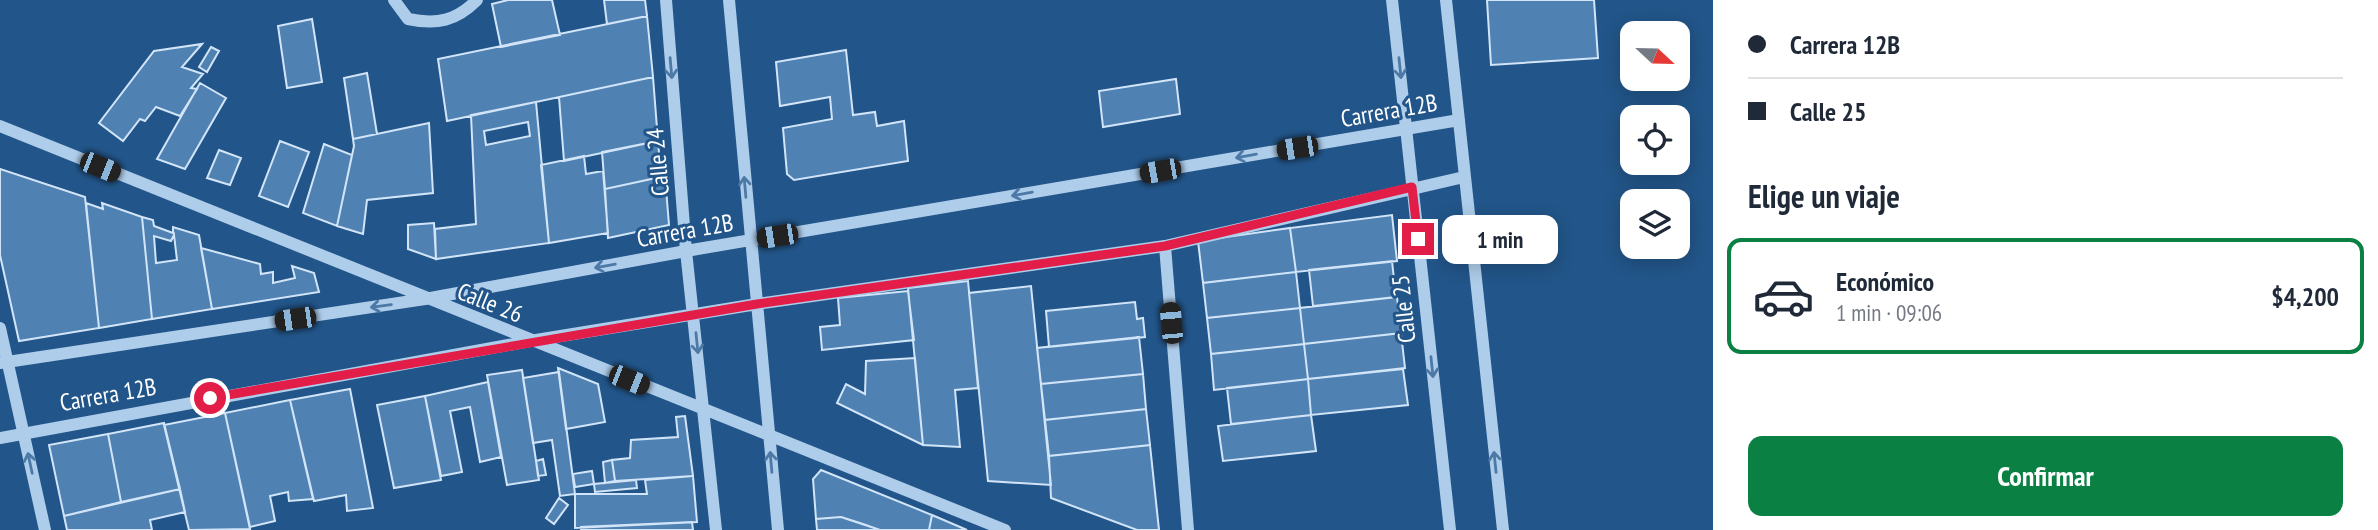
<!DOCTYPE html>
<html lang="es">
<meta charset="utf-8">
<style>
:root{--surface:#fff;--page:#f2f2f3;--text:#1f2937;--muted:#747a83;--line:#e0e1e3;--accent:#0b8043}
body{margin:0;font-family:"PT Sans Narrow",sans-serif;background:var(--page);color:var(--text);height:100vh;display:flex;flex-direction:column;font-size:26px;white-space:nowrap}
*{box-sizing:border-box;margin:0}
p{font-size:23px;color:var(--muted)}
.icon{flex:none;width:38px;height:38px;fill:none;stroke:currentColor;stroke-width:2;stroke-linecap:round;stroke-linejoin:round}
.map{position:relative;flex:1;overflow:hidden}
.drawer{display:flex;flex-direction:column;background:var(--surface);width:665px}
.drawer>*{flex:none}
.banner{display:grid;align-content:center;height:154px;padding:0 35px;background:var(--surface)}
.needle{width:46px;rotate:112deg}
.fabs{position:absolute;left:1620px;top:21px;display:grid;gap:14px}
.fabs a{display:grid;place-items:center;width:70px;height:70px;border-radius:14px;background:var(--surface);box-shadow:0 4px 18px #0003;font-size:35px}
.end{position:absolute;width:32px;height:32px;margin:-16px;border:9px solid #e11d48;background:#fff;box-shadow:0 0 0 4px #fff}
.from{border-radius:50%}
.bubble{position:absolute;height:49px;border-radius:14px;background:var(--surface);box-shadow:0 4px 18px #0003;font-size:23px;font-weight:700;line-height:49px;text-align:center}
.car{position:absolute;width:21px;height:42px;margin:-21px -10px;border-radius:9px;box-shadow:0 0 5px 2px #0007;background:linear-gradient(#222 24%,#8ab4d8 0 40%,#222 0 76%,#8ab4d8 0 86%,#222 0)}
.banner b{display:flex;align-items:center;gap:24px;height:66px;font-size:26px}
.banner b+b{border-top:2px solid var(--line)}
.banner i{width:18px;height:18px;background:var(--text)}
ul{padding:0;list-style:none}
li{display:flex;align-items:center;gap:21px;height:116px;margin:0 14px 10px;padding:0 21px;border:4px solid var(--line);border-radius:14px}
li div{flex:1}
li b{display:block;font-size:26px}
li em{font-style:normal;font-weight:700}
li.current{border-color:var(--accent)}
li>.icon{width:63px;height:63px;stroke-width:1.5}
h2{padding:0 35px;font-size:32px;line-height:84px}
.primary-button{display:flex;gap:14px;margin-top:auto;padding:14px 35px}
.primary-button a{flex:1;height:80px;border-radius:14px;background:var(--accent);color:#fff;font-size:28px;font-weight:700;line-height:80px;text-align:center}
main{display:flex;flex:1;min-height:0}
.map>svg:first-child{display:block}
.building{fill:#4f81b2;stroke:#d2e5f8;stroke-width:2;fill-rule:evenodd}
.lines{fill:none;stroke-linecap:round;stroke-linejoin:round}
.minor{stroke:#aecdea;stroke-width:12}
.oneway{stroke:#4c79a6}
.route{stroke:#e11d48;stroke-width:9}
.labels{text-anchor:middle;stroke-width:6;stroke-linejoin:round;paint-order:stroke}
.street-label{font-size:24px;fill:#fff;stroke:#225589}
</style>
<main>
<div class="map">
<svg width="1713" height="530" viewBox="0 0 1713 530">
<rect width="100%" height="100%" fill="#225589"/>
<path class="building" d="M508,0H552L560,35L501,47L492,4Z
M604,0H645L647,16L607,24Z
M1487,0H1594L1598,58L1491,65Z
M647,16L653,77L447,121L438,59Z
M312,19L322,82L287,88L278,26Z
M202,44L182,67L203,74L191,88L197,89L180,116L156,107L145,121L140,119L123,141L99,123L154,51Z
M211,47L219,51L207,72L199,67Z
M846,50L853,115L875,112L877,126L904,121L908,161L794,180L787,174L783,128L832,119L830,97L780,106L776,62Z
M367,73L377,134L353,139L344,78Z
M653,77L658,141L564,161L559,97Z
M1176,79L1180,114L1103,127L1099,91Z
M200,83L226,98L185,169L157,159Z
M536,102L549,243L436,259L435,229L476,224L471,115ZM528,122L530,136L486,145L484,131Z
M429,123L433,193L367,200L363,234L337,226L354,146L353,139Z
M280,141L309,152L288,207L259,196Z
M658,141L661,177L605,189L602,152Z
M324,144L352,155L337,226L303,213Z
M219,150L241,158L230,185L207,178Z
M584,156L586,174L603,171L608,233L549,243L541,165Z
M0,169L85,197L99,328L19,341L0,255Z
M665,176L669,225L608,238L605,189Z
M86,203L103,209L102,203L142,217L152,319L99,328Z
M1392,215L1397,261L1296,272L1290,228Z
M142,217L153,220L154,226L173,233V227L199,235L212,309L152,319ZM174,235L177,260L156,263L154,236L171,241Z
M434,223L436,259L408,249V225Z
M1290,228L1296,272L1203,283L1198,241Z
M201,248L260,264L261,274L273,272V283L295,278L292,266L314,273L319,292L212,309Z
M1392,261L1396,297L1313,306L1309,270Z
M1296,272L1300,308L1207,318L1203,283Z
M968,281L978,388L955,390L960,447L923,445L908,288Z
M1031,286L1051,485L988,481L969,293Z
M908,291L914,340L822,350L820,327L840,325L838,298Z
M1397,297L1401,333L1304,344L1300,308Z
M1135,302L1137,319L1143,318L1145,337L1049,347L1046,311Z
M1300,308L1304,344L1211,354L1207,318Z
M1401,333L1405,368L1308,379L1304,344Z
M1139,337L1143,374L1041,384L1037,348Z
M1304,344L1308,379L1214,390L1211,354Z
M915,358L923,445L837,403L846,384L865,394L866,361Z
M558,368L598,384L605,422L566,429Z
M1403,369L1408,405L1311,415L1308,379Z
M522,370L539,480L507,485L487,375Z
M559,372L575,494L560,496L552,440L533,443L523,378Z
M1143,374L1146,409L1045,420L1041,384Z
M1308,379L1311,415L1231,424L1227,388Z
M488,382L501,457L480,462L470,407L450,411L462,472L441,476L425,396Z
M350,389L373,508L347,511L346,495L314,501L290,400Z
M425,396L441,480L394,488L377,405Z
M290,400L313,499L289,501L288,492L270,496L275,521L250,527L225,413Z
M1146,409L1150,445L1049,456L1045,420Z
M225,413L250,529L189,530L164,425Z
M1311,415L1316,451L1223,461L1218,426Z
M685,416L693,476L615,481L612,460L630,458L631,440L678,437L676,417Z
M164,423L180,489L121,502L108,434Z
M108,434L121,502L64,516L49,445Z
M1150,445L1159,530H1137L1051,498L1049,456Z
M543,459L546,475L538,476L536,461Z
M612,460L615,481L605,483L603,462Z
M821,470L932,515L929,530H880L841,517L816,519L813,479Z
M592,471L594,484L575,487L573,474Z
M693,476L697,522L575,528V494H647L645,480Z
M636,480L637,488L595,492L594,484Z
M180,489L185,512L150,520L152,530H67L64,516Z
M559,498L568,505L554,524L546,518Z
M932,515L967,530H929Z
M841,517L863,524L880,530H817L816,519Z
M692,522L693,530H581V527Z"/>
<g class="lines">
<path class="minor" d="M394,0L408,19C437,25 456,21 477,0
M666,0L686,251L716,530
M729,0L778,530
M1392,0L1450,530
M1446,0L1503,530
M0,126L1005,530
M1165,246L1188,530
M0,328L45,530
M0,363L425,299L686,251L1459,120
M0,438L530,341L757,304L1165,246L1464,177"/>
</g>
<defs><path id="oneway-shaft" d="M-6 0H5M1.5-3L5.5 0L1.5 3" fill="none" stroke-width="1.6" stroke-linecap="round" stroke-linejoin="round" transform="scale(1.75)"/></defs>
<g class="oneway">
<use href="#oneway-shaft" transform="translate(671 68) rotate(85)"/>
<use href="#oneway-shaft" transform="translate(1400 68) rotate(84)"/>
<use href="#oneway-shaft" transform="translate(1246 156) rotate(170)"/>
<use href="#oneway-shaft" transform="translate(745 187) rotate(-95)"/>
<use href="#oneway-shaft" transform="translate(1022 194) rotate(170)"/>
<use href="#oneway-shaft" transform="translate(605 266) rotate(170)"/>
<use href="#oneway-shaft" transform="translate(381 306) rotate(172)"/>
<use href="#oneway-shaft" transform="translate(697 343) rotate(84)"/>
<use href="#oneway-shaft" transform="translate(1432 367) rotate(84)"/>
<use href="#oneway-shaft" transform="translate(771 462) rotate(-95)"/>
<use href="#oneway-shaft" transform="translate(1495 462) rotate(-96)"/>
<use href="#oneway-shaft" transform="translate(30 463) rotate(-102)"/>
</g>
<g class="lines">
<path class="route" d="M210,398L757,304L1165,246L1412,187L1418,239"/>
</g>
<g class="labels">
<g class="street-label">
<text transform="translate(1389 111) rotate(-10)" y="8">Carrera 12B</text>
<text transform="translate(658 162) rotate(-95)" y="8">Calle 24</text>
<text transform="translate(685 231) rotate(-10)" y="8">Carrera 12B</text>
<text transform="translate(490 303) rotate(22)" y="8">Calle 26</text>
<text transform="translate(1404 309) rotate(-96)" y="8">Calle 25</text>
<text transform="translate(108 395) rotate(-10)" y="8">Carrera 12B</text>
</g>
</g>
</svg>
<div class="fabs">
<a><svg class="needle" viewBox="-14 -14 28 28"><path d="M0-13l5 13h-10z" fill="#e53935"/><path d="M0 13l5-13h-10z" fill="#747a83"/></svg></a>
<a><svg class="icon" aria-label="locate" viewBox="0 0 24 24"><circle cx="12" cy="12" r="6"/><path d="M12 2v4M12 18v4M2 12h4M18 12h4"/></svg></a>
<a><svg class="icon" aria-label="layers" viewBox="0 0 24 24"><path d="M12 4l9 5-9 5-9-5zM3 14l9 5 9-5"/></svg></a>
</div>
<i class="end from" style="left:210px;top:398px"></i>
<i class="end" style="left:1418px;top:239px"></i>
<div class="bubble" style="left:1442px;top:215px;width:116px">1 min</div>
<i class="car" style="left:1297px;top:148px;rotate:261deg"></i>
<i class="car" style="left:100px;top:167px;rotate:112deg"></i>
<i class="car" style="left:1160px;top:171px;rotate:260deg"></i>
<i class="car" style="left:777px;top:236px;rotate:261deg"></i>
<i class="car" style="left:295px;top:319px;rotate:262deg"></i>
<i class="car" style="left:1171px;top:323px;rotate:355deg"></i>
<i class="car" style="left:629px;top:380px;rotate:112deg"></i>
</div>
<section class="drawer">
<div class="banner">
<b><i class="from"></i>Carrera 12B</b>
<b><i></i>Calle 25</b>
</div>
<h2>Elige un viaje</h2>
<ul>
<li class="current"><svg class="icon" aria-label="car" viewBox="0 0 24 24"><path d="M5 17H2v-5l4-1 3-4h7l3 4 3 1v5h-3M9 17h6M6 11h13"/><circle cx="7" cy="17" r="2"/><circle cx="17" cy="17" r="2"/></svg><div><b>Económico</b><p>1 min · 09:06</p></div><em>$4,200</em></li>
</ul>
<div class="primary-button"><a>Confirmar</a></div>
</section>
</main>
